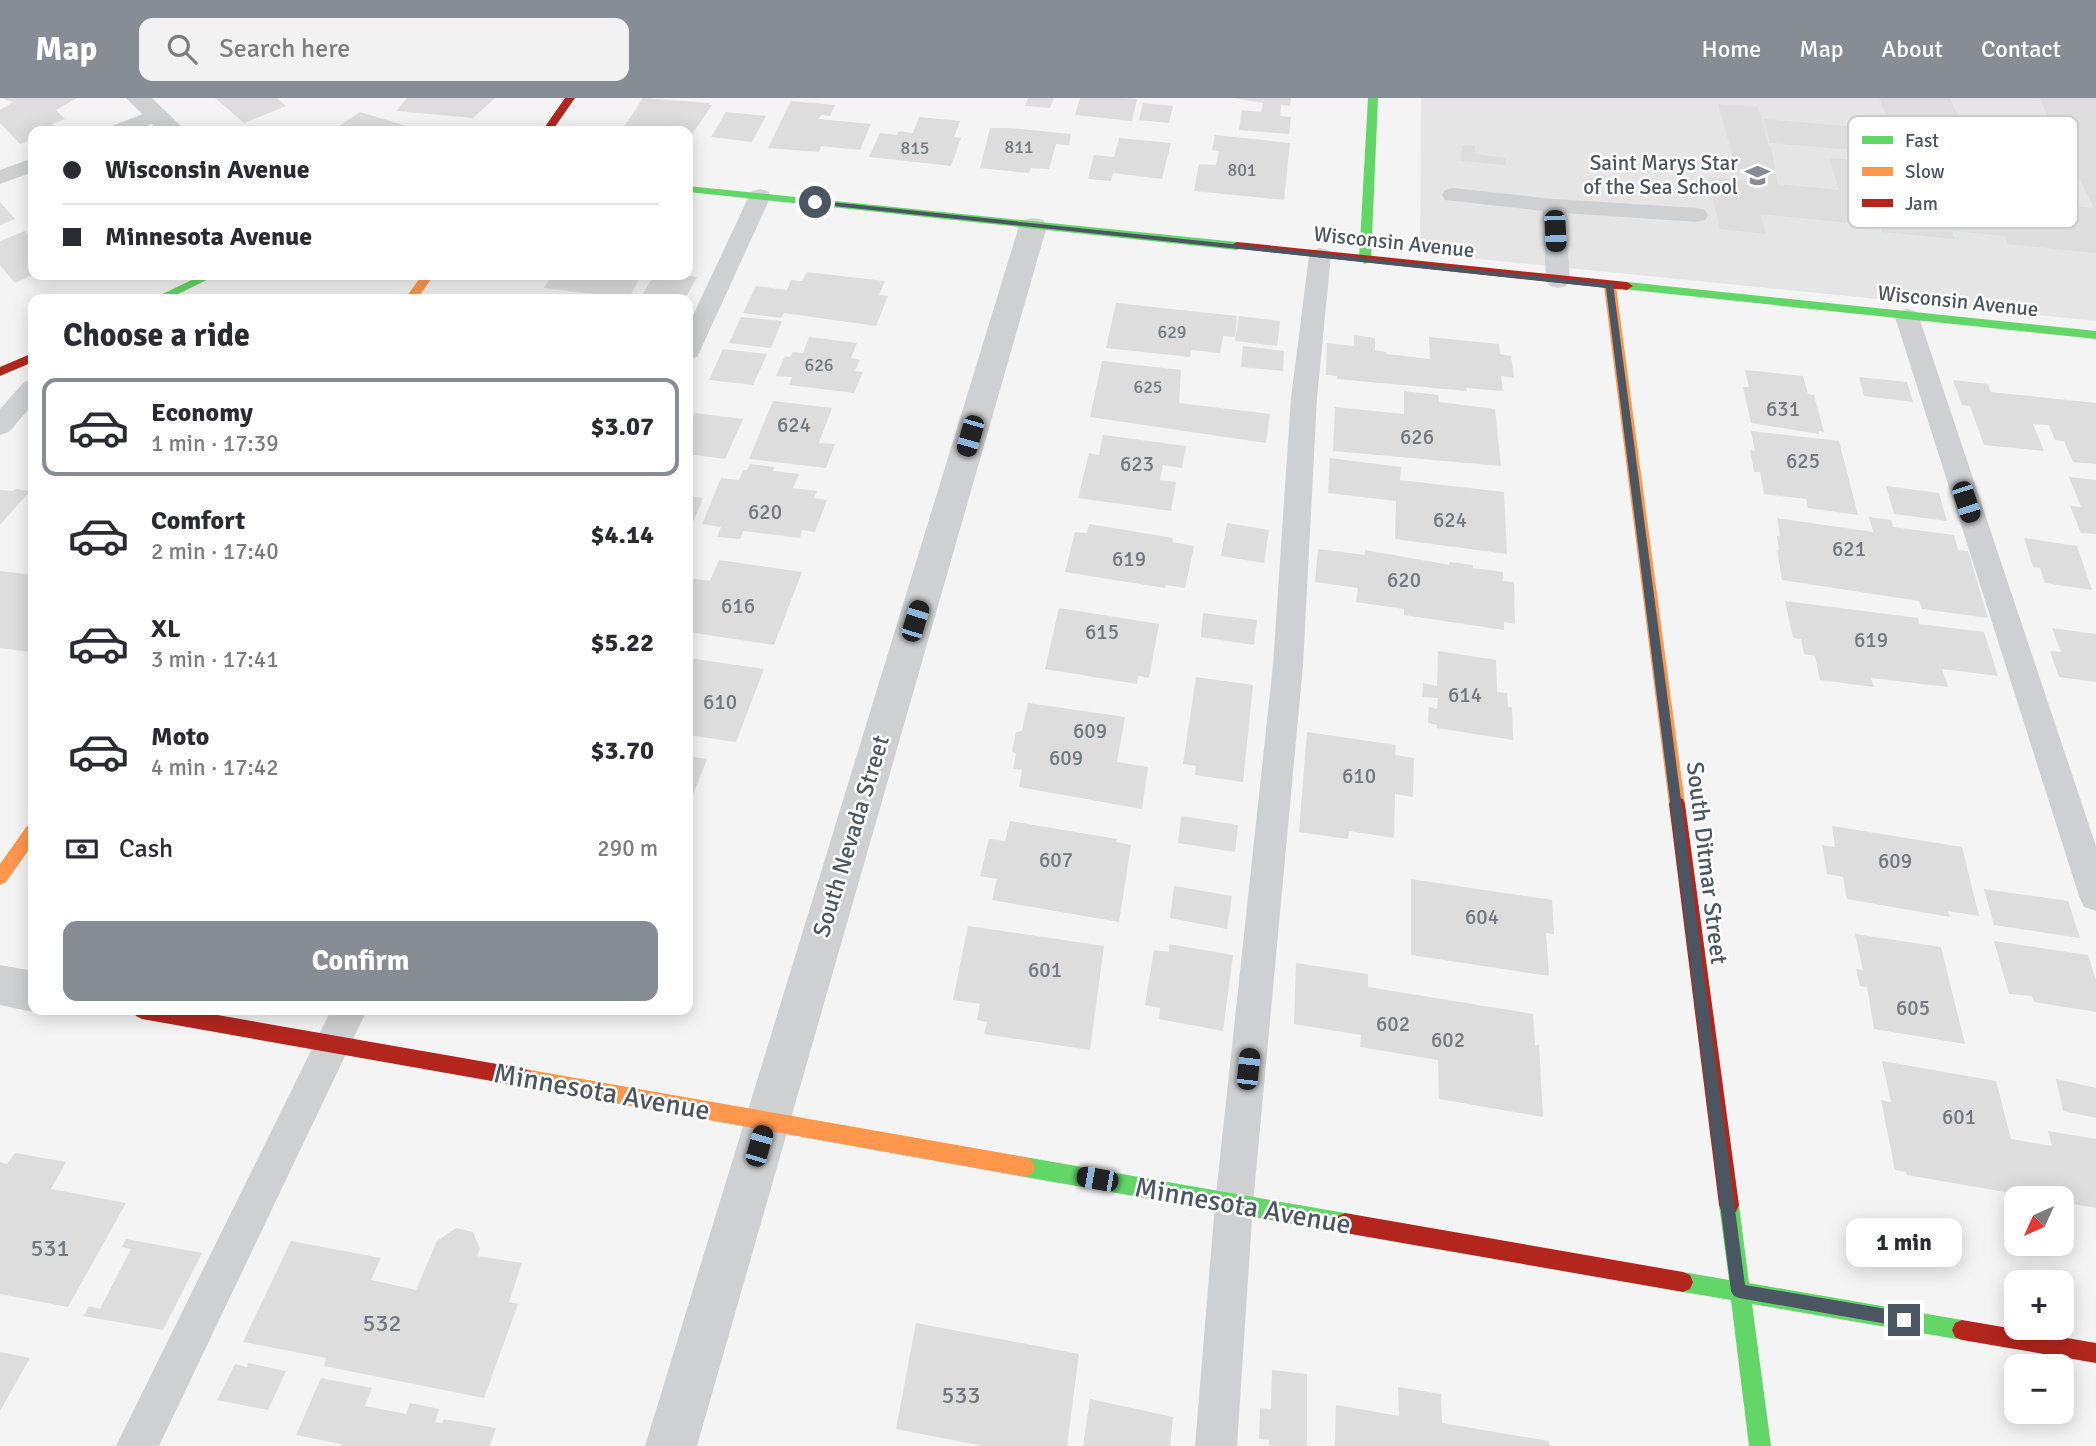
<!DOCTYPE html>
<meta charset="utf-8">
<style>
:root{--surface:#fff;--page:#f2f2f3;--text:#2b2b33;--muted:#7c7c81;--line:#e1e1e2;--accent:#868d94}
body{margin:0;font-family:Signika,sans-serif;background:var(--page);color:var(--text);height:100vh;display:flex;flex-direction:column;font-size:26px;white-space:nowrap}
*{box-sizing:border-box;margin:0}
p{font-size:23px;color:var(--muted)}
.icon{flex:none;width:38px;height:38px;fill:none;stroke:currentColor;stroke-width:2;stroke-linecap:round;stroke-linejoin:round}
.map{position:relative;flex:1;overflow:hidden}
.drawer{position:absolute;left:28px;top:196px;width:665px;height:721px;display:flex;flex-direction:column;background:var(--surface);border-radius:14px;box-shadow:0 4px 18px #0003}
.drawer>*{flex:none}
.banner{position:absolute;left:28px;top:28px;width:665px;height:154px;border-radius:14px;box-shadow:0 4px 18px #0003;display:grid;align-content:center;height:154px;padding:0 35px;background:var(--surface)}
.needle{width:46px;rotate:225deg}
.controls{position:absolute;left:2004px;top:1088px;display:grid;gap:14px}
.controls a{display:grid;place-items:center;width:70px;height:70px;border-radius:14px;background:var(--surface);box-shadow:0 4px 18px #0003;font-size:35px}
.end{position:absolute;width:32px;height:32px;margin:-16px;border:9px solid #4a5661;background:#fff;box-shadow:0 0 0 4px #fff}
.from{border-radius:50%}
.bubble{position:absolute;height:49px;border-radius:14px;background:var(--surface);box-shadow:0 4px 18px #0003;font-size:23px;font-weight:700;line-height:49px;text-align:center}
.car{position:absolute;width:21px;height:42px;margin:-21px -10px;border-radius:9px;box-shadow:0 0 5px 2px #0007;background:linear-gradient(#222 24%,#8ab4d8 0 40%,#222 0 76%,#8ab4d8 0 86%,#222 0)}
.banner b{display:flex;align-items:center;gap:24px;height:66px;font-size:26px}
.banner b+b{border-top:2px solid var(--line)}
.banner i{width:18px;height:18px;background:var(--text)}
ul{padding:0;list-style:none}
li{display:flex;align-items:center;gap:21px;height:98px;margin:0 14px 10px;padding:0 21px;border:4px solid transparent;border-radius:14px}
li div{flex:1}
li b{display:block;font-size:26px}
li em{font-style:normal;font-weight:700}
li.selected{border-color:var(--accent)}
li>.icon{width:63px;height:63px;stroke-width:1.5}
h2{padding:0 35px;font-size:32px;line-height:84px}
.pay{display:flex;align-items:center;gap:18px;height:77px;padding:0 35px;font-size:26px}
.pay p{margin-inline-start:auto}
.primary-button{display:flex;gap:14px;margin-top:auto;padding:14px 35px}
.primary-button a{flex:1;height:80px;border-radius:14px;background:var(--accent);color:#fff;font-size:28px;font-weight:700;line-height:80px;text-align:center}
header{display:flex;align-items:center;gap:42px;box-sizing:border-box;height:98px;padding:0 35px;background:var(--accent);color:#fff}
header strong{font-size:33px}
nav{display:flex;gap:38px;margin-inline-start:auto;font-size:24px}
.search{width:490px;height:63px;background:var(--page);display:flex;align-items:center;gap:18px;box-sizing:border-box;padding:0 24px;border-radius:14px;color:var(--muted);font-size:26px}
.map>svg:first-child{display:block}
.education{fill:#e6e5e6}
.building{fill:#ddddde}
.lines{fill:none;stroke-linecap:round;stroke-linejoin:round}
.lane{fill:#ced0d2;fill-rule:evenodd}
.street{fill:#ced0d2;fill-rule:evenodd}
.fast{fill:#63d668;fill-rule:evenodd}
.slow{fill:#ff974d;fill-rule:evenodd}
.jam{fill:#b3261e;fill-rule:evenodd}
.route{fill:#4a5661}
.labels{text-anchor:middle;stroke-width:5;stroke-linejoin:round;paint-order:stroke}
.far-number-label{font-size:18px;fill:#707881}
.far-poi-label{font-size:21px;fill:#4a5661;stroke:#fff;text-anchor:end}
.far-street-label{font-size:21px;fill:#4a5661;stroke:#fff}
.number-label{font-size:21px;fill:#707881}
.street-label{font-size:24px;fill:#4a5661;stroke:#fff}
.near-number-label{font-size:24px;fill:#707881}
.near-street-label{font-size:28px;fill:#4a5661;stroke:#fff}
.key{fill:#fff;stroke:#c9ccd0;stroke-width:2}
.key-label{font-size:19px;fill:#4a5661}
</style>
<header>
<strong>Map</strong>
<div class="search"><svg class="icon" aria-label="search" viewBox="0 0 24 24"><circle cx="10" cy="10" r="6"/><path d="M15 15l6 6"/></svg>Search here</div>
<nav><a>Home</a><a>Map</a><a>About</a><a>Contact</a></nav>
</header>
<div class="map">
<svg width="2096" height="1348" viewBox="0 0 2096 1348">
<rect width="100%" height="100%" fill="#f4f4f4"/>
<path class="education" d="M1421,0H2096V223L1420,155Z"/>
<path class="building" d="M2,0H77L56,12L65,21L52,26L58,32L33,33V41L20,46L0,25V12L13,4Z
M215,0H277L286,8L244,25Z
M407,0H495L473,20L396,13Z
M643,0L710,5L709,7H712L691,38H688V33H621Z
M1028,0H1054L1050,10L1025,8Z
M1080,0H1123L1137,1L1132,23L1075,17Z
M1233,0H1291L1290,8L1281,7L1280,18L1291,19L1289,36L1239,32L1242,12L1261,14L1263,5Z
M1879,0H1950L1994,101L2094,110L2039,0H2096V155L2008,146L2005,138L1952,133L1955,141L1882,134L1880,128L1760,116L1766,136L1720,131L1708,79L1753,83L1750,72L1736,70L1718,6L1758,9L1769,49H1771L1778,86L1839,92L1829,60L1873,64L1881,88L1914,92Z
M791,3L835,7L830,18L821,17L819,21L871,26L860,52L821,48L819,54L768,50Z
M1143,5L1173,8L1169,25L1139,22Z
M360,14L423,33H332Z
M726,14L766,18L752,44L711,39Z
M919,19L960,23L954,39L961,40L951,68L869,59L880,35L897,37L899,33L913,35Z
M1764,21L1870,30L1879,54L1770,45Z
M990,30H1011L1071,36L1069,47L1056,46L1049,71L1031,70L1029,75L980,70Z
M1215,37L1290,45L1284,102L1194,93L1199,66L1216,67L1219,53L1212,52Z
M1119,40L1171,45L1162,81L1113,75L1111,83L1088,81L1094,57L1114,59Z
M1462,47L1475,48L1476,56L1505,60L1506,67L1461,63Z
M0,104L15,121L0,127Z
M25,133L33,141V177L15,185L0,167V143Z
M807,174L885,183L879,197L888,198L876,228L784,215L781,220L743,215L756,188L787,192L791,182L802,183Z
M552,177H649L647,180L640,179L629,200L544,190Z
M654,177H677L697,179L685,201H640Z
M1116,205L1237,218L1235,239L1223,238L1220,255L1191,252L1190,259L1106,250Z
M1239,218L1280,223L1277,248L1235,243Z
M741,219L782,223L771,250L729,245Z
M1354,237L1375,240V252L1386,254L1387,256L1430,261L1429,239L1499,246L1500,256L1511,258L1514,280L1501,278L1503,293L1466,290L1467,293L1337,281V278L1326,277L1327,245L1354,248Z
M809,239L857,245L851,260L860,262L855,273L863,274L854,295L789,287L792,279L776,278L785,258L790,259L793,254L803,255Z
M1243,248L1284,253L1283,273L1241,269Z
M723,251L767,256L753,287L709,282Z
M1102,263L1181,272L1179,305L1270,316L1266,345L1090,319Z
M1745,272L1803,278L1808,296L1814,297L1824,334L1819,333V336L1751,325L1743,289H1749Z
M1859,279L1907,284L1913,304L1864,298Z
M1953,282L1988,286L1991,294L2096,305V366L2073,364L2064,343L2055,342L2049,327L2033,326L2044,353L1984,347L1970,308L1962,307Z
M1404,293L1438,297L1439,304L1495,311L1501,368L1333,353L1335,309L1404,316Z
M773,303L832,310L819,345L835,346L826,370L749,361Z
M695,315L743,321L725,361L688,356V331Z
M1751,333L1839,343L1858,417L1808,410L1806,401L1764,396L1760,374H1754L1750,352L1755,353Z
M1103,337L1186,348L1182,370L1163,367L1160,382L1176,384L1171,413L1078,400L1089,355L1099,357Z
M1330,360L1401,369L1400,382L1504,394L1507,456L1395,441L1396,403L1328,395Z
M750,366L774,369L773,373L799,376L793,390L817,393L814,400L827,402L815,434L802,432L800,440L743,433L740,441L717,439L721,429L702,426L721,380L739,382L743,372H747Z
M2069,379L2096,382V436L2081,435L2070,408L2081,409Z
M1886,388L1939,395L1947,423L1894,416Z
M16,391L30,393L0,427V392L13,393Z
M688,398L703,400L688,436Z
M1869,419L1891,422L1893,429L1954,437L1958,452L1968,453L1988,520L1922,511L1919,503L1782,482L1777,452H1779L1777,438H1780L1777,420L1873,434Z
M1227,425L1269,432L1264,465L1221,458Z
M1089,426L1173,440L1172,444L1194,448L1185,490L1166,487L1165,490L1065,474L1075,434L1087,435Z
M2024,440L2077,448L2092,492L2045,485L2040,470L2033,469Z
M1318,451L1365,457V452L1450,467L1449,464L1473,467V470L1503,474V483L1514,484L1515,526L1504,524V532L1404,517V511L1356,504L1358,490L1315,484Z
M719,462L802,474L774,547L688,534V480L710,483Z
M0,473L33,477V549L30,554L0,550Z
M1785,503L1918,520L1919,526L1984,534L1998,578L1942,571L1948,589L1871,580L1874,589L1820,582L1815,558L1804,556L1801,541L1793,540Z
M1059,510L1159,526L1149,580L1138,578L1137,586L1045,571Z
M1203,515L1257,522L1254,547L1201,539Z
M2052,530L2096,536V584L2059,579L2050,553L2061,554Z
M1438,553L1496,562L1497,594L1507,595L1508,609H1512L1513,642L1437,630V627L1428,625L1429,609L1437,611L1438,600L1422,599L1423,585L1437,588Z
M688,560L764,571L736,644L688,637Z
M1196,579L1253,587L1243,684L1195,677L1196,668L1183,666Z
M1028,605L1125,619L1117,664L1148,669L1142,711L1019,689L1022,672L1013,671L1016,656L1012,653L1016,634L1022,633Z
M1307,634L1396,647L1395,657L1414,660L1413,699L1395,696L1394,740L1349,733L1348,741L1299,734Z
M688,658L707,661L688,709Z
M1181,718L1238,727L1235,754L1178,745Z
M1010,723L1117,741L1116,744L1131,747L1119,824L992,802L997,781L980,778L989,741L1005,743Z
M1832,728L1962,749L1979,818L1948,813L1950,819L1847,801L1843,779L1827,776L1822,747L1835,749Z
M1411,781L1552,802L1554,836L1546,835L1549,878L1411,857Z
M1174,788L1232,798L1227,831L1170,820Z
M1984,791L2068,803L2080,840L1994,827Z
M968,828L1104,848L1090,952L984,936L987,924L977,922L980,906L953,902Z
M1855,836L1941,849L1965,946L1874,931L1867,889L1860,888L1856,871L1863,872Z
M1994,843L2088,857L2096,882V914L2034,904L2032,898L2009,896Z
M1169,846L1233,857L1223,933L1159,921L1160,910L1145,907L1154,852L1169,854Z
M1296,865L1368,876V889L1533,916L1535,947H1539L1543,1019L1439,1001L1438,962L1360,949L1361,937L1294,926Z
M1882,963L1996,983L2011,1041L2052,1048L2048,1033L2096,1041V1110L2062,1104V1101H2045L1907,1077L1906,1074L1895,1072L1881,1002L1891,1004Z
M2056,981L2096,990V1020L2063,1013Z
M15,1055L66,1064L51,1091L126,1105L68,1209L0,1196V1064L7,1066Z
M456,1130L473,1134L480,1151L477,1158L522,1165L509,1204L518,1206L484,1300L324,1268L326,1260L243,1244L291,1143L381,1160L371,1182L416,1192L437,1143Z
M126,1141L202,1155L163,1232L83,1218L89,1208L100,1211L131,1151L122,1149Z
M916,1225L1079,1256L1067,1348H983L896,1331Z
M0,1254L30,1260L0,1313Z
M248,1265L286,1273L268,1312L217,1302L235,1266L247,1269Z
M1272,1272L1307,1276V1348H1273L1269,1347V1342L1259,1341L1260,1310L1271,1311Z
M321,1280L372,1290L365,1308L406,1316L410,1305L439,1311L435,1324L442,1325L444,1321L496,1330L490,1348H340L341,1346L296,1337Z
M1398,1289L1441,1296L1442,1325L1549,1343L1550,1348H1335L1336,1307L1399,1318Z
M1090,1301L1173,1319L1170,1348H1083Z"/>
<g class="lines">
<path class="lane" d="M156,11L163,13L166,17L163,21L134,33H106L109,29Z
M33,60V74L0,86V72Z
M1453,90L1554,101L1697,110L1705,112L1708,117L1705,122L1697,124L1565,115L1570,183L1566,188L1558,190L1550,188L1546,183L1543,113L1445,102L1442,97L1445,92Z
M760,91L768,93L771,98L700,253L697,259L688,261V228L749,98L752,93Z
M1320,150L1328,152L1331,157L1317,300L1303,567L1253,1106L1237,1348H1195L1215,1106L1273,567L1291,300L1309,157L1312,152Z
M1907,211L1915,213L1919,219L2096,748V813L2084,809L2079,798L1895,219L1899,213Z
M33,281V306L9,334L0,337V311L24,284Z
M331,912H367L159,1348H116Z"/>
<path class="street" d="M126,0H152L186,33H159Z
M1033,120L1043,122L1047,128L697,1348H645L1019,128L1023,122Z
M0,867L33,873V912H38L33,914L0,907Z"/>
<path class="fast" d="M1368,0H1378L1371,162L1365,166L1359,162Z
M688,88L1237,144L1243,148L1237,152L688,94Z
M202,177H217L168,201H152Z
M1627,184L2096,233V241L1623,191L1621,188Z
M1025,1059L1345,1115L1352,1118L1355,1125L1352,1132L1345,1135L1025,1079L1018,1076L1015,1069L1018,1062Z
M1729,1097L1736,1100L1739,1107L1749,1185L1962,1222L1969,1225L1972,1232L1969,1239L1962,1242L1752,1206L1771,1348H1749L1731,1202L1683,1194L1676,1191L1673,1184L1676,1177L1683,1174L1729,1182L1719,1107L1722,1100Z"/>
<path class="slow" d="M422,177H434L417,201H405Z
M1610,184L1616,188L1685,706L1683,711L1677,713L1671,711L1669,706L1604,188Z
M33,726V746L6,784L0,787V766L27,728Z
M525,971L1025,1059L1032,1062L1035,1069L1032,1076L1025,1079L525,989L519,986L516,980L519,974Z"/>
<path class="jam" d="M565,0H575L552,33H542Z
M1237,144L1627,184L1633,188L1627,192L1233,150V146Z
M33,255V264L0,278V269Z
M1677,699L1683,701L1685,706L1739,1107L1736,1114L1729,1117L1722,1114L1719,1107L1669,706L1671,701Z
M133,912H189L525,971L531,974L534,980L531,986L525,989L142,921L136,918Z
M1345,1115L1683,1174L1690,1177L1693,1184L1690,1191L1683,1194L1345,1135L1338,1132L1335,1125L1338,1118Z
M1962,1222L2096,1245V1265L1962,1242L1955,1239L1952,1232L1955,1225Z"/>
</g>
<path class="route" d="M812,102L1613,186L1745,1187L1904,1214L1909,1216L1911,1222L1909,1227L1904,1229L1739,1200L1734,1198L1731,1193L1606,190L815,106Z"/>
<defs>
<symbol id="school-bare" viewBox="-9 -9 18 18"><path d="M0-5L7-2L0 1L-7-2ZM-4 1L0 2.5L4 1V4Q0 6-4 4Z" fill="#868d94" stroke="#fff" stroke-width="2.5" paint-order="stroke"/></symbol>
</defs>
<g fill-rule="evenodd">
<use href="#school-bare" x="1740" y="60" width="35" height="35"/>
</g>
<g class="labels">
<g class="far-number-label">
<text x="1019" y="55">811</text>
<text x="915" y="56">815</text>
<text x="1242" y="78">801</text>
<text x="1172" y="240">629</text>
<text x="819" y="273">626</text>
<text x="1148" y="295">625</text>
</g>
<g class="far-poi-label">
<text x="1738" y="72">Saint Marys Star<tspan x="1738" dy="24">of the Sea School</tspan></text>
</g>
<g class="far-street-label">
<text transform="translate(1394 144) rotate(6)" y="7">Wisconsin Avenue</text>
<text transform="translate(1958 203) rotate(6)" y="7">Wisconsin Avenue</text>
</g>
<g class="number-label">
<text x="1783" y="318">631</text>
<text x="794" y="334">624</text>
<text x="1417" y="346">626</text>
<text x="1803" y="370">625</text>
<text x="1137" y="373">623</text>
<text x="765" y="421">620</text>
<text x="1450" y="429">624</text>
<text x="1849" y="458">621</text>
<text x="1129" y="468">619</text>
<text x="1404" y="489">620</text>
<text x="738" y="515">616</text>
<text x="1102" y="541">615</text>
<text x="1871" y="549">619</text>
<text x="1465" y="604">614</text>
<text x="720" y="611">610</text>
<text x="1090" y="640">609</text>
<text x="1066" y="667">609</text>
<text x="1359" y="685">610</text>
<text x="1056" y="769">607</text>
<text x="1895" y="770">609</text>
<text x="1482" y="826">604</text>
<text x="1045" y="879">601</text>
<text x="1913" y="917">605</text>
<text x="1393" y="933">602</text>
<text x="1448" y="949">602</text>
<text x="1959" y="1026">601</text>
</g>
<g class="street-label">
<text transform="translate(851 738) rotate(-73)" y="8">South Nevada Street</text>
<text transform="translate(1707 765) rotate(83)" y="8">South Ditmar Street</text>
</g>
<g class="near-number-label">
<text x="50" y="1158">531</text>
<text x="382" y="1233">532</text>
<text x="961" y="1305">533</text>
</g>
<g class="near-street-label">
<text transform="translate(602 993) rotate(10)" y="10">Minnesota Avenue</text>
<text transform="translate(1243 1107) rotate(10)" y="10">Minnesota Avenue</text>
</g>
</g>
<rect x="1848" y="18" width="230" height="112" rx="10" class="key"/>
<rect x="1862" y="38" width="31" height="8" fill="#63d668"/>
<rect x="1862" y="69" width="31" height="9" fill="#ff974d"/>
<rect x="1862" y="101" width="31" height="8" fill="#b3261e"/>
<g class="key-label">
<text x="1905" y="49">Fast</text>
<text x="1905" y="80">Slow</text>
<text x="1905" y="112">Jam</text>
</g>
</svg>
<div class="controls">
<a><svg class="needle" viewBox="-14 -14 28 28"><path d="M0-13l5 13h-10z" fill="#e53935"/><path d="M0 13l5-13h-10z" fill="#7c7c81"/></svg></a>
<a>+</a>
<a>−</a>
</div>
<i class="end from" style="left:815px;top:104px"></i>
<i class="end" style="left:1904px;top:1222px"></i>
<div class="bubble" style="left:1846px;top:1120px;width:116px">1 min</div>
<i class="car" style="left:1555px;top:133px;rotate:177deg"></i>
<i class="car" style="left:970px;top:338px;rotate:196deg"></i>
<i class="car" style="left:1966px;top:404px;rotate:162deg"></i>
<i class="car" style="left:915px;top:523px;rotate:17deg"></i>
<i class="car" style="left:1248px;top:971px;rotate:6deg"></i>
<i class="car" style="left:759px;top:1048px;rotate:16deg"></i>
<i class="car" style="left:1097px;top:1081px;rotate:280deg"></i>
<div class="banner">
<b><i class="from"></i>Wisconsin Avenue</b>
<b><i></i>Minnesota Avenue</b>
</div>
<section class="drawer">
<h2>Choose a ride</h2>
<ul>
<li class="selected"><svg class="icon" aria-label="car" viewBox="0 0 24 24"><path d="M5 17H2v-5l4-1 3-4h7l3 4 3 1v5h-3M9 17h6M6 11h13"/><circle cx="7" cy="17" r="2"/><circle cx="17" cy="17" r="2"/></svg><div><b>Economy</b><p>1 min · 17:39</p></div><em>$3.07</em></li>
<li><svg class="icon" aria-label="car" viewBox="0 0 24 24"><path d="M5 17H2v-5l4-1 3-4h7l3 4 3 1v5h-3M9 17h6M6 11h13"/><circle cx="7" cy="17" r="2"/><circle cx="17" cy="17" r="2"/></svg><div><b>Comfort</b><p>2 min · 17:40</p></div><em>$4.14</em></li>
<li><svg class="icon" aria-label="car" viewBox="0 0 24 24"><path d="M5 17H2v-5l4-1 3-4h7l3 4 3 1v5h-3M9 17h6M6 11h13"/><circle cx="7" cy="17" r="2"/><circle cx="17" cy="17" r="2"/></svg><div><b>XL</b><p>3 min · 17:41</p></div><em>$5.22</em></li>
<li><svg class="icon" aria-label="car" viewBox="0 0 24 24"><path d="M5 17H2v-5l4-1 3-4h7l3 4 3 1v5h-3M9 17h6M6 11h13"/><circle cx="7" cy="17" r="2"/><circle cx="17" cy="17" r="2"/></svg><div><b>Moto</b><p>4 min · 17:42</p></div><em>$3.70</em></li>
</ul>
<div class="pay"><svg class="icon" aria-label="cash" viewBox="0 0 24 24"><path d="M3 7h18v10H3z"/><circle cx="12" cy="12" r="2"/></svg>Cash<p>290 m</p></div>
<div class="primary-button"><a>Confirm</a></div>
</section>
</div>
